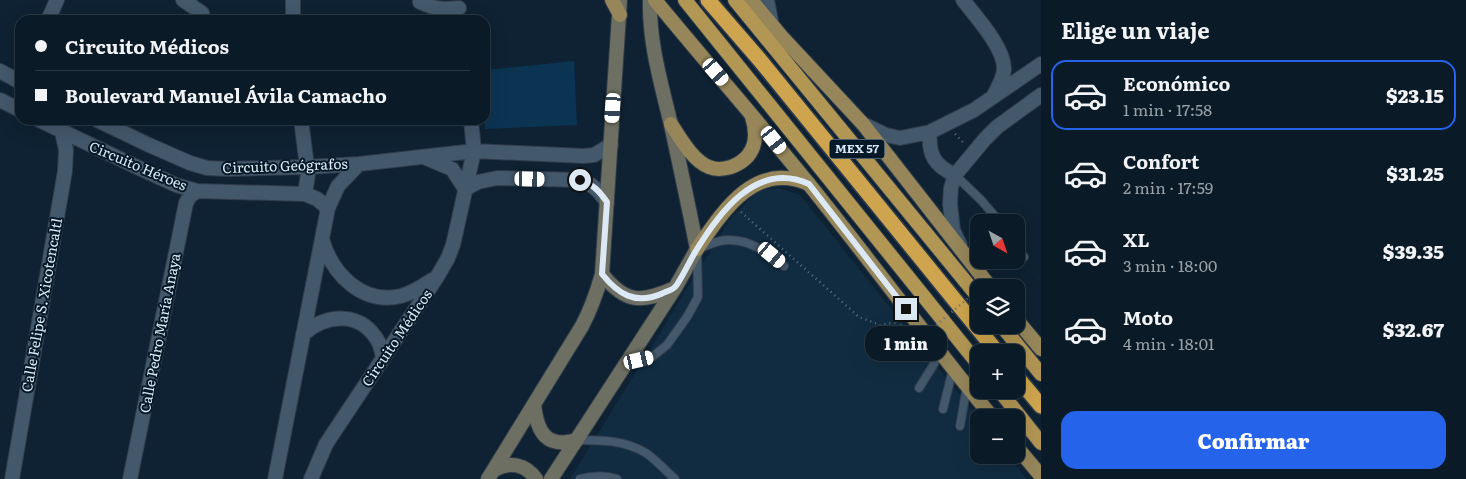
<!DOCTYPE html>
<html lang="es">
<meta charset="utf-8">
<style>
:root{--surface:#0a1a26;--page:#182732;--text:#f1f3f6;--muted:#99a1a7;--line:#2a3843;--accent:#2563eb}
body{margin:0;font-family:Literata,serif;background:var(--page);color:var(--text);height:100vh;display:flex;flex-direction:column;font-size:19px;white-space:nowrap}
*{box-sizing:border-box;margin:0}
p{font-size:16px;color:var(--muted)}
.icon{flex:none;width:28px;height:28px;fill:none;stroke:currentColor;stroke-width:2;stroke-linecap:round;stroke-linejoin:round}
.map{position:relative;flex:1;overflow:hidden}
.side{display:flex;flex-direction:column;background:var(--surface);width:425px}
.side>*{flex:none}
.guide{position:absolute;left:15px;top:15px;width:475px;height:110px;border-radius:15px;box-shadow:0 5px 20px #0002,0 0 0 1px var(--line);display:grid;align-content:center;height:110px;padding:0 20px;background:var(--surface)}
.needle{width:32px;rotate:140deg}
.tools{position:absolute;left:970px;top:214px;display:grid;gap:10px}
.tools a{display:grid;place-items:center;width:55px;height:55px;border-radius:10px;background:var(--surface);box-shadow:0 5px 20px #0002,0 0 0 1px var(--line);font-size:25px}
.end{position:absolute;width:22px;height:22px;margin:-11px;border:6px solid #dce9f4;background:#111;box-shadow:0 0 0 2px #111}
.from{border-radius:50%}
.bubble{position:absolute;height:35px;border-radius:15px;background:var(--surface);box-shadow:0 5px 20px #0002,0 0 0 1px var(--line);font-size:16px;font-weight:800;line-height:35px;text-align:center}
.car{position:absolute;width:15px;height:30px;margin:-15px -8px;border-radius:6px;box-shadow:0 0 4px 1px #0007;background:linear-gradient(#fff 24%,#345 0 40%,#fff 0 76%,#345 0 86%,#fff 0)}
.guide b{display:flex;align-items:center;gap:18px;height:48px;font-size:19px}
.guide b+b{border-top:1px solid var(--line)}
.guide i{width:12px;height:12px;background:var(--text)}
ul{padding:0;list-style:none}
li{display:flex;align-items:center;gap:15px;height:70px;margin:0 10px 8px;padding:0 10px;border:2px solid transparent;border-radius:15px}
li div{flex:1}
li b{display:block;font-size:19px}
li em{font-style:normal;font-weight:800}
li.selected{border-color:var(--accent)}
li>.icon{width:45px;height:45px;stroke-width:1.5}
h2{padding:0 20px;font-size:22px;line-height:60px}
.cta{display:flex;gap:10px;margin-top:auto;padding:10px 20px}
.cta a{flex:1;height:58px;border-radius:15px;background:var(--accent);color:#fff;font-size:20px;font-weight:800;line-height:58px;text-align:center}
main{display:flex;flex:1;min-height:0}
.map>svg:first-child{display:block}
.built{fill:#112c41}
.building{fill:#0b3352}
.lines{fill:none;stroke-linecap:round;stroke-linejoin:round}
.service-casing{stroke:#303c4a;stroke-width:10}
.minor-casing{stroke:#303c4a;stroke-width:16}
.secondary-casing{stroke:#303c4a;stroke-width:16}
.primary-casing{stroke:#303c4a;stroke-width:16}
.trunk-casing{stroke:#303c4a;stroke-width:16}
.motorway-casing{stroke:#303c4a;stroke-width:18}
.path{stroke:#5c6e7c;stroke-width:2.5;stroke-dasharray:1 4;stroke-linecap:butt}
.service{stroke:#43586b;stroke-width:8}
.minor{stroke:#43586b;stroke-width:14}
.secondary{stroke:#6d6f62;stroke-width:14}
.primary{stroke:#96865a;stroke-width:14}
.trunk{stroke:#b29654;stroke-width:14}
.motorway{stroke:#cea54e;stroke-width:15}
.path-bridge{stroke:#5c6e7c;stroke-width:2.5;stroke-dasharray:1 4;stroke-linecap:butt}
.route{stroke:#dce9f4;stroke-width:6}
.labels{text-anchor:middle;stroke-width:4;stroke-linejoin:round;paint-order:stroke}
.shield{fill:#051929;stroke:#9cabb7;stroke-width:1}
.shield-label{font-size:12px;font-weight:bold;fill:#dce9f4}
.street-label{font-size:14px;fill:#dce9f4;stroke:#051929}
</style>
<main>
<div class="map">
<svg width="1041" height="479" viewBox="0 0 1041 479">
<rect width="100%" height="100%" fill="#0e2233"/>
<path class="built" d="M779,188L800,195L979,419V455H1007L1027,479H570L730,219L759,190Z"/>
<path class="building" d="M574,61L577,125L485,129V70Z"/>
<g class="lines">
<defs>
<path id="service" d="M955,175L981,200L1000,222
M1016,246L1024,257
M627,363L652,357L667,345L687,317L698,297L697,249C704,247 712,243 720,241C743,236 767,251 784,266
M919,388L934,364L939,352
M943,409L953,369
M960,426L967,386
M577,440C602,440 624,440 646,453C656,460 666,471 675,479
M580,479C592,476 605,475 617,479"/>
<path id="minor" d="M183,0L202,13
M293,0V20
M420,0V2C435,9 443,10 459,8
M767,0L772,26
M963,0C976,17 1005,48 1004,70C1003,79 998,87 994,95
M48,20L57,0
M0,71L20,82
M0,100L20,110
M39,120L139,168L176,185L197,191L305,194L317,199L328,208
M97,120L149,145L190,163L207,168L228,169L307,167L359,164L474,151L584,156L594,155L611,145
M301,120L308,174L305,194
M863,124L886,135L900,138L930,132L974,110L1041,64
M930,132C928,155 935,166 955,175
M426,158L452,169L465,189
M465,189L478,182L497,178L580,180C593,184 599,191 607,202
M322,239C332,274 362,305 401,296C412,293 423,286 432,280
M960,245L953,230L950,204L951,188L955,175L985,139L997,127L1041,95
M303,334C328,313 362,311 379,343C381,347 382,353 383,358
M12,479L65,171L66,150L62,132
M130,479L186,203L190,196L197,191
M275,479L328,208L338,186L359,164
M311,479L326,444L437,277L448,258L453,245L474,151L471,120"/>
<path id="secondary" d="M602,274C626,304 641,303 675,288
M534,404C537,432 546,449 577,440
M494,470C509,461 526,464 536,479
M488,479L582,326C591,309 597,292 602,274L620,0
M551,479L675,288L697,249C689,208 680,166 671,125C661,82 649,44 650,0"/>
<path id="primary" d="M612,0L620,15
M655,0C705,61 758,121 808,183C870,260 929,341 993,418
M751,0L782,37L863,124L991,288
M671,124C680,138 693,161 709,167C716,170 724,169 731,167C755,158 759,139 752,117
M697,249C723,211 755,160 809,184
M1016,319L1041,349
M1016,446L1041,476"/>
<path id="trunk" d="M685,0L979,365
M735,0L979,298
M1001,325L1041,374
M999,390L1041,443"/>
<path id="motorway" d="M708,0L759,59L997,352
M1016,376L1041,406"/>
</defs>
<use href="#service" class="service-casing"/>
<use href="#minor" class="minor-casing"/>
<use href="#secondary" class="secondary-casing"/>
<use href="#primary" class="primary-casing"/>
<use href="#trunk" class="trunk-casing"/>
<use href="#motorway" class="motorway-casing"/>
<path class="path" d="M955,134L965,144
M741,212L859,317L880,325L898,322
M897,321L906,332"/>
<use href="#service" class="service"/>
<use href="#minor" class="minor"/>
<use href="#secondary" class="secondary"/>
<use href="#primary" class="primary"/>
<use href="#trunk" class="trunk"/>
<use href="#motorway" class="motorway"/>
<path class="path-bridge" d="M981,288L990,280
M921,338L979,289"/>
</g>
<g class="lines">
<path class="route" d="M580,180C593,184 599,191 607,202L602,274C618,294 635,305 661,294C665,292 672,290 675,287C679,283 690,261 694,254C718,214 756,160 809,184L906,309"/>
</g>
<g class="labels">
<rect class="shield" x="829.5" y="139.5" width="55" height="19" rx="4"/>
<g class="shield-label">
<text x="857" y="153">MEX 57</text>
</g>
<g class="street-label">
<text transform="translate(138 166) rotate(23)" y="5">Circuito Héroes</text>
<text transform="translate(285 166) rotate(-2)" y="5">Circuito Geógrafos</text>
<text transform="translate(42 305) rotate(-80)" y="5">Calle Felipe S. Xicotencaltl</text>
<text transform="translate(160 333) rotate(-79)" y="5">Calle Pedro María Anaya</text>
<text transform="translate(397 338) rotate(-56)" y="5">Circuito Médicos</text>
</g>
</g>
</svg>
<div class="tools">
<a><svg class="needle" viewBox="-14 -14 28 28"><path d="M0-13l5 13h-10z" fill="#e53935"/><path d="M0 13l5-13h-10z" fill="#99a1a7"/></svg></a>
<a><svg class="icon" aria-label="layers" viewBox="0 0 24 24"><path d="M12 4l9 5-9 5-9-5zM3 14l9 5 9-5"/></svg></a>
<a>+</a>
<a>−</a>
</div>
<i class="end from" style="left:580px;top:180px"></i>
<i class="end" style="left:906px;top:309px"></i>
<div class="bubble" style="left:865px;top:326px;width:82px">1 min</div>
<i class="car" style="left:716px;top:72px;rotate:139deg"></i>
<i class="car" style="left:613px;top:108px;rotate:184deg"></i>
<i class="car" style="left:774px;top:140px;rotate:141deg"></i>
<i class="car" style="left:530px;top:179px;rotate:91deg"></i>
<i class="car" style="left:772px;top:255px;rotate:130deg"></i>
<i class="car" style="left:639px;top:360px;rotate:77deg"></i>
<div class="guide">
<b><i class="from"></i>Circuito Médicos</b>
<b><i></i>Boulevard Manuel Ávila Camacho</b>
</div>
</div>
<section class="side">
<h2>Elige un viaje</h2>
<ul>
<li class="selected"><svg class="icon" aria-label="car" viewBox="0 0 24 24"><path d="M5 17H2v-5l4-1 3-4h7l3 4 3 1v5h-3M9 17h6M6 11h13"/><circle cx="7" cy="17" r="2"/><circle cx="17" cy="17" r="2"/></svg><div><b>Económico</b><p>1 min · 17:58</p></div><em>$23.15</em></li>
<li><svg class="icon" aria-label="car" viewBox="0 0 24 24"><path d="M5 17H2v-5l4-1 3-4h7l3 4 3 1v5h-3M9 17h6M6 11h13"/><circle cx="7" cy="17" r="2"/><circle cx="17" cy="17" r="2"/></svg><div><b>Confort</b><p>2 min · 17:59</p></div><em>$31.25</em></li>
<li><svg class="icon" aria-label="car" viewBox="0 0 24 24"><path d="M5 17H2v-5l4-1 3-4h7l3 4 3 1v5h-3M9 17h6M6 11h13"/><circle cx="7" cy="17" r="2"/><circle cx="17" cy="17" r="2"/></svg><div><b>XL</b><p>3 min · 18:00</p></div><em>$39.35</em></li>
<li><svg class="icon" aria-label="car" viewBox="0 0 24 24"><path d="M5 17H2v-5l4-1 3-4h7l3 4 3 1v5h-3M9 17h6M6 11h13"/><circle cx="7" cy="17" r="2"/><circle cx="17" cy="17" r="2"/></svg><div><b>Moto</b><p>4 min · 18:01</p></div><em>$32.67</em></li>
</ul>
<div class="cta"><a>Confirmar</a></div>
</section>
</main>
